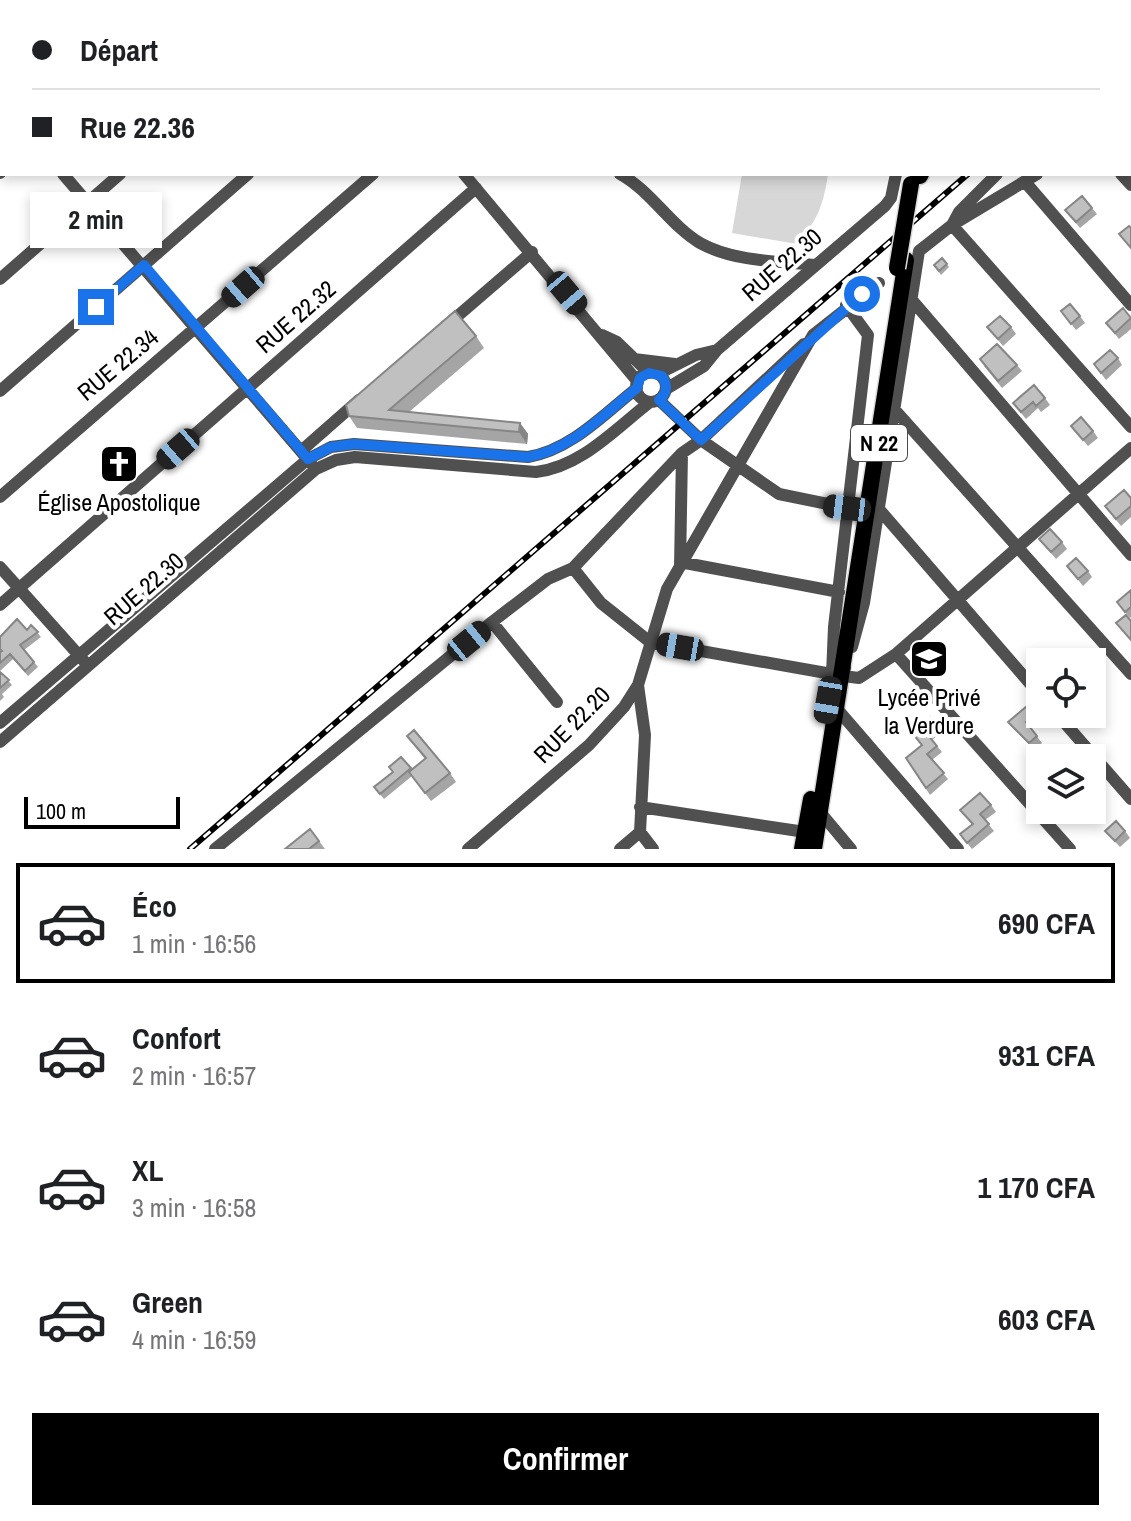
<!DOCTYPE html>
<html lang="fr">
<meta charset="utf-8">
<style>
:root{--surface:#fff;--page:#f2f2f2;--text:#202124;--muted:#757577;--line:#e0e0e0;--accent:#000}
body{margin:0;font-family:"Archivo Narrow",sans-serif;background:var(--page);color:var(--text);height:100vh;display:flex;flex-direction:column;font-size:30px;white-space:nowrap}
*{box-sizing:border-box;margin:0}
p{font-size:26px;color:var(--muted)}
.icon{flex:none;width:44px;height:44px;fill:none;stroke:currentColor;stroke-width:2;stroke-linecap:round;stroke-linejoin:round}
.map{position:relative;height:849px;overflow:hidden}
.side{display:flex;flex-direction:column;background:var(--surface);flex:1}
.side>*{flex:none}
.banner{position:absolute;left:0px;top:0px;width:1132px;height:176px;box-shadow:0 4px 12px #0003;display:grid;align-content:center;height:176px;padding:0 32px;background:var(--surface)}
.tools{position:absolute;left:1026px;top:648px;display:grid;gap:16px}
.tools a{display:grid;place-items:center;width:80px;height:80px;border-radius:0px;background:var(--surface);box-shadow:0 4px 12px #0003;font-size:40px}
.scale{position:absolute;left:24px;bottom:20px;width:156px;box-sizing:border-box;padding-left:8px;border:4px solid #000;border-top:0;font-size:22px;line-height:28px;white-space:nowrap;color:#000;-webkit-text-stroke:6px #fff;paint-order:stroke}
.end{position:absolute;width:36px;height:36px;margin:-18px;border:10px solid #1a73e8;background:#fff;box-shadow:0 0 0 4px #fff}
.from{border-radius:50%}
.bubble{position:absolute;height:56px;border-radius:0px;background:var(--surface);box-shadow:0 4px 12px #0003;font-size:26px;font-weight:800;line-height:56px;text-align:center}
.car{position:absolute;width:24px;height:48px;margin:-24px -12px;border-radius:10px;box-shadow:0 0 6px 2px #0007;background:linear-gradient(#222 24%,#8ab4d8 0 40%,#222 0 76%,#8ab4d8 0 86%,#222 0)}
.banner b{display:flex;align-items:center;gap:28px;height:76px;font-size:30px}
.banner b+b{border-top:2px solid var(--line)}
.banner i{width:20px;height:20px;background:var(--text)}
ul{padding:14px 0 0;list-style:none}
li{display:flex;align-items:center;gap:24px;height:120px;margin:0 16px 12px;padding:0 16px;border:4px solid transparent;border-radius:0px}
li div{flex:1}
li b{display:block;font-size:30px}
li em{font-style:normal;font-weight:800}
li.on{border-color:var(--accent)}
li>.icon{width:72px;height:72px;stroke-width:1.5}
.primary-button{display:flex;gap:16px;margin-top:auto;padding:16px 32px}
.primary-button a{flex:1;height:92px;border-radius:0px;background:var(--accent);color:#fff;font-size:32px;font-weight:800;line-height:92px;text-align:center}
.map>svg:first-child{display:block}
.green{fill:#d7d7d7}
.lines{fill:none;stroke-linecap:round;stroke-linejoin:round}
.major-casing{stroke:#dbdbdb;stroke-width:19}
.minor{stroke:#505050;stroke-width:12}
.major{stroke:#000;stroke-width:16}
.rail-casing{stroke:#000;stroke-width:6}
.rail{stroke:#fff;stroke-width:3;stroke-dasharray:9;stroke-linecap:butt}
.major-bridge-casing{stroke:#dbdbdb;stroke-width:19;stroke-linecap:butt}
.major-bridge{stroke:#000;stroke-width:16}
.wall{fill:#a5a5a5}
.shaded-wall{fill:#868686}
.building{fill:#c0c0c0;stroke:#868686;stroke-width:2}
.route{stroke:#1a73e8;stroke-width:10}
.labels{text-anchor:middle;stroke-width:8;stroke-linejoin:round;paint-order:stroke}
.shield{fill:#fff;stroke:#4c4c4c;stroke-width:2}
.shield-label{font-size:22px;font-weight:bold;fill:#000}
.street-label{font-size:24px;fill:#000;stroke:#fff}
.poi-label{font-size:24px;fill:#000;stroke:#fff}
</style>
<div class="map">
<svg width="1131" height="849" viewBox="0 0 1131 849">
<rect width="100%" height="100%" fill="#fff"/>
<path class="green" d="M742,174H828C824,203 817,222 797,244L732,233Z"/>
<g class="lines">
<defs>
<path id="major" d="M952,2V0
M920,176L921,174
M802,849L811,799
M814,849L906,260"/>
</defs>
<use href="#major" class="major-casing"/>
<path class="minor" d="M313,0L314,2
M695,0V2
M896,0L902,2
M66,2L69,0
M197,2L200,0
M765,2L767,0
M927,2V0
M965,2V0
M1049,2V0
M1118,2L1120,0
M0,59L2,57
M1130,80L1131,78
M0,103L2,105
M0,173L2,171
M63,174L311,463
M464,174L638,382
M620,174C651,191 670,225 700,243C734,262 778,261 816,265
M997,174L959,212L952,225L1131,427
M1121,174L1131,185
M1026,183L1131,305
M0,279L120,174
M911,299L1131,555
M446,326L532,252
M602,335L617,342L649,373
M804,344L701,440L779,494L847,508
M634,359L675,364
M636 387a15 15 0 1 1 30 0a15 15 0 1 1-30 0Z
M658,374L696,355L717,350
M666,389L704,366L717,350L885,206L891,198L896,174
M0,391L248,174
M659,400L701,440L682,453L680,567
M894,409L1131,674
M301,451L359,400
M0,497L373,174
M878,508L1040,695
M685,563L839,592
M0,567L84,661
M573,568L682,453
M0,605L476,188
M492,622L557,702
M852,647L864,603L919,251L952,225L1037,174
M896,654L1070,849
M845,668L843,676L859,678L896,654L1131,448
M638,685L645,735L640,832L653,849
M838,710L958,849
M1057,714L1131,799
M0,723L308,459L331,447L354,444L528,457C571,450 604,414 637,388
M0,742L316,469L336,460L355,457L536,472C581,467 615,429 650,402
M640,807L805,832
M820,812L851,849
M215,849L492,622L548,579L573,568L601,603L650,642L832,674L834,627L868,335L846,305
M468,849L589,745L624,707L638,685L667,589L813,335L879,283
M620,849L640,832"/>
<use href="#major" class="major"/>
<defs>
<path id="rail" d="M1130,33L1131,32
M190,849L968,174"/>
</defs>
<use href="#rail" class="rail-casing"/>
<use href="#rail" class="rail"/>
<defs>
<path id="major-bridge" d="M897,268L911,184"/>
</defs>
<use href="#major-bridge" class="major-bridge-casing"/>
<use href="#major-bridge" class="major-bridge"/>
</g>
<path class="wall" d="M16,0H43L41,2H18Z
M1092,208L1097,214L1080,228L1065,210Z
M942,258L949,267L941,275L934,265Z
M1061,311L1080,316L1085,323L1076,330Z
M1131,317V329L1119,339L1106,323Z
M987,327H1011L1016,334L1003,346Z
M476,336L484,348L409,412L520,423L528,434L527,444L357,428L349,416Z
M1118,358L1122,365L1106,380L1094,364Z
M1017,365L1022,371L1002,388L984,366Z
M1045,398L1050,405L1041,412L1038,408L1026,419L1013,403Z
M1071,426L1093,431L1098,438L1088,446Z
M1131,498V517L1121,526L1105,506Z
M1039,539L1062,542L1067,549L1056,559Z
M1067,566L1088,571L1092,577L1083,586Z
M1131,590V617L1130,618L1117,602Z
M31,625L41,637L24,650L38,667L28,676L13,659L0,671V652L1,651L0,650V637L27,630Z
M0,672L12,685L2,694L4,697L0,701Z
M1040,709V714H1044L1045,717L1031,729L1042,743L1034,750L1008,722Z
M937,727L941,733L932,740L942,752L932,760L948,779L930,795L906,758L922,746L912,733Z
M407,736L450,773L456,782L431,801L412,776L384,799L374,787L393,772L401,757L412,770L425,759Z
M991,805L996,812L985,820L994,831L972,849L960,834L972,824L960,810Z
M1105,831H1125L1130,838L1120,847Z
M319,841L325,849H285Z"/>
<path class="shaded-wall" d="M520,423L528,434L527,444L519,432Z"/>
<path class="building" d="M17,0H32L30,2H19Z
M1082,196L1092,208L1076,222L1065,210Z
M1129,226L1131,228V248L1119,234Z
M942,258L947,264L939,271L934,265Z
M1070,304L1080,316L1071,324L1061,311Z
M1123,308L1131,318L1115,333L1106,323Z
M455,311L476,336L389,410L520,423L519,432L349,416L346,405Z
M1000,316L1011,327L998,339L987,327Z
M997,344L1017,365L998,381L980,359Z
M1110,350L1118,358L1101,373L1094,364Z
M1034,385L1045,398L1036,406L1033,402L1021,412L1013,403Z
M1081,417L1093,431L1083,440L1071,426Z
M1124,490L1131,498V506L1116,519L1105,506Z
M1050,529L1062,542L1051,552L1039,539Z
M1076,558L1088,571L1078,579L1067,566Z
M1131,590V607L1125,612L1117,602Z
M1126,615L1131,621V640L1116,623Z
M17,619L27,630L31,625L38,632L20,645L34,662L25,671L10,654L0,663V652L2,651L0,649V637Z
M0,672L9,680L0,688Z
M1033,701L1040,710L1026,722L1037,736L1029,743L1008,722Z
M930,718L937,727L927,734L937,746L927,754L944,773L926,788L906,758L922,745L912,733Z
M414,730L450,773L425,793L409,772L426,758L407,736Z
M401,757L411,768L380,794L374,787L393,772L389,767Z
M980,793L991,805L980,814L989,824L967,843L960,834L973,824L960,810Z
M1116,821L1125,831L1115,841L1105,831Z
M310,829L319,841L309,849H285Z"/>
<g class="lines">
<path class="route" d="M96,307L144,265L308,459L331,447L354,444L528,457C571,450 604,414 637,388L640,378L649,373L662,376C668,385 667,394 659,400L701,440L862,294"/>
</g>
<defs>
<symbol id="church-square" viewBox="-11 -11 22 22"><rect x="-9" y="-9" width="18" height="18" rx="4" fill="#000" stroke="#fff"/><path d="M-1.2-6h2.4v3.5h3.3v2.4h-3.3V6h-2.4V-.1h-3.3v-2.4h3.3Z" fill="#fff"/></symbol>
<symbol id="university-square" viewBox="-11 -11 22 22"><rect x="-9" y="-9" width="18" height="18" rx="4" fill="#000" stroke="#fff"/><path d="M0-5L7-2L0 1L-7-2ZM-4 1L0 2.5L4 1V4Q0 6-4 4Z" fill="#fff"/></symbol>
</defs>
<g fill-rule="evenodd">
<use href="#church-square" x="97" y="442" width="44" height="44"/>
<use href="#university-square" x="907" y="637" width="44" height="44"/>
</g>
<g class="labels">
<rect class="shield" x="851" y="425" width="56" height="36" rx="6"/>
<g class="shield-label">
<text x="879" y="451">N 22</text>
</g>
<g class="street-label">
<text transform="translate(782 265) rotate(-41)" y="8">RUE 22.30</text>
<text transform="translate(296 317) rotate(-41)" y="8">RUE 22.32</text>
<text transform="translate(118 365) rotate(-40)" y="8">RUE 22.34</text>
<text transform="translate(144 589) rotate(-41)" y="8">RUE 22.30</text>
<text transform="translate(572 725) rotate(-45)" y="8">RUE 22.20</text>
</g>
<g class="poi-label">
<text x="119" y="511">Église Apostolique</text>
<text x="929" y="706">Lycée Privé<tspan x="929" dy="28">la Verdure</tspan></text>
</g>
</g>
</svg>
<div class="tools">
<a><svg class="icon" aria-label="locate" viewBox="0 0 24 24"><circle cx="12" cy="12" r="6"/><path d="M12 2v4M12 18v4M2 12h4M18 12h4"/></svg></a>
<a><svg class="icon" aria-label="layers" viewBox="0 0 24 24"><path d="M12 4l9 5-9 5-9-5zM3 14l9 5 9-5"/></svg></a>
</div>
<div class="scale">100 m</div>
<i class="end from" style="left:862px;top:294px"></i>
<i class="end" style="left:96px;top:307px"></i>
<div class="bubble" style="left:30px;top:192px;width:132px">2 min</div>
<i class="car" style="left:243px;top:287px;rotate:229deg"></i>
<i class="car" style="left:567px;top:293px;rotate:140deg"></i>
<i class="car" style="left:178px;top:449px;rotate:229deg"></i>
<i class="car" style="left:847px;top:508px;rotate:277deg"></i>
<i class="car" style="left:469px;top:641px;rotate:51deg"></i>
<i class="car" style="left:680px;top:647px;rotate:280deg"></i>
<i class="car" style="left:828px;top:700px;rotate:190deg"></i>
<div class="banner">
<b><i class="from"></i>Départ</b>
<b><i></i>Rue 22.36</b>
</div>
</div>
<section class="side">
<ul>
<li class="on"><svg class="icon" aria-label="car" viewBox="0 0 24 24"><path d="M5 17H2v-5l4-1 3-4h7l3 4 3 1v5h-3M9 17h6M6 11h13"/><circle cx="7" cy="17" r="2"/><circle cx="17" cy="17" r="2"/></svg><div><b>Éco</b><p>1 min · 16:56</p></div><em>690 CFA</em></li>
<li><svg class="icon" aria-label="car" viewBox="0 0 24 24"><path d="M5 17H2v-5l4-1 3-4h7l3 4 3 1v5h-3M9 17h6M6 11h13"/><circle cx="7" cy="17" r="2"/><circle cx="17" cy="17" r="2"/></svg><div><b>Confort</b><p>2 min · 16:57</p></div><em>931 CFA</em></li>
<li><svg class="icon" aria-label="car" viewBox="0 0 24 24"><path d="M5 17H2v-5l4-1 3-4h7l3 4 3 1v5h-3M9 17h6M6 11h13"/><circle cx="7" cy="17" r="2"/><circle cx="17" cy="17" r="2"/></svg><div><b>XL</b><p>3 min · 16:58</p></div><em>1 170 CFA</em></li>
<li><svg class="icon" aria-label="car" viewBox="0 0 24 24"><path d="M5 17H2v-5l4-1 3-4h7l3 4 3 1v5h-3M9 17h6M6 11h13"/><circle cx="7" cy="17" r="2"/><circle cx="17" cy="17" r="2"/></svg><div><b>Green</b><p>4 min · 16:59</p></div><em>603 CFA</em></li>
</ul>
<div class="primary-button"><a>Confirmer</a></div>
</section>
